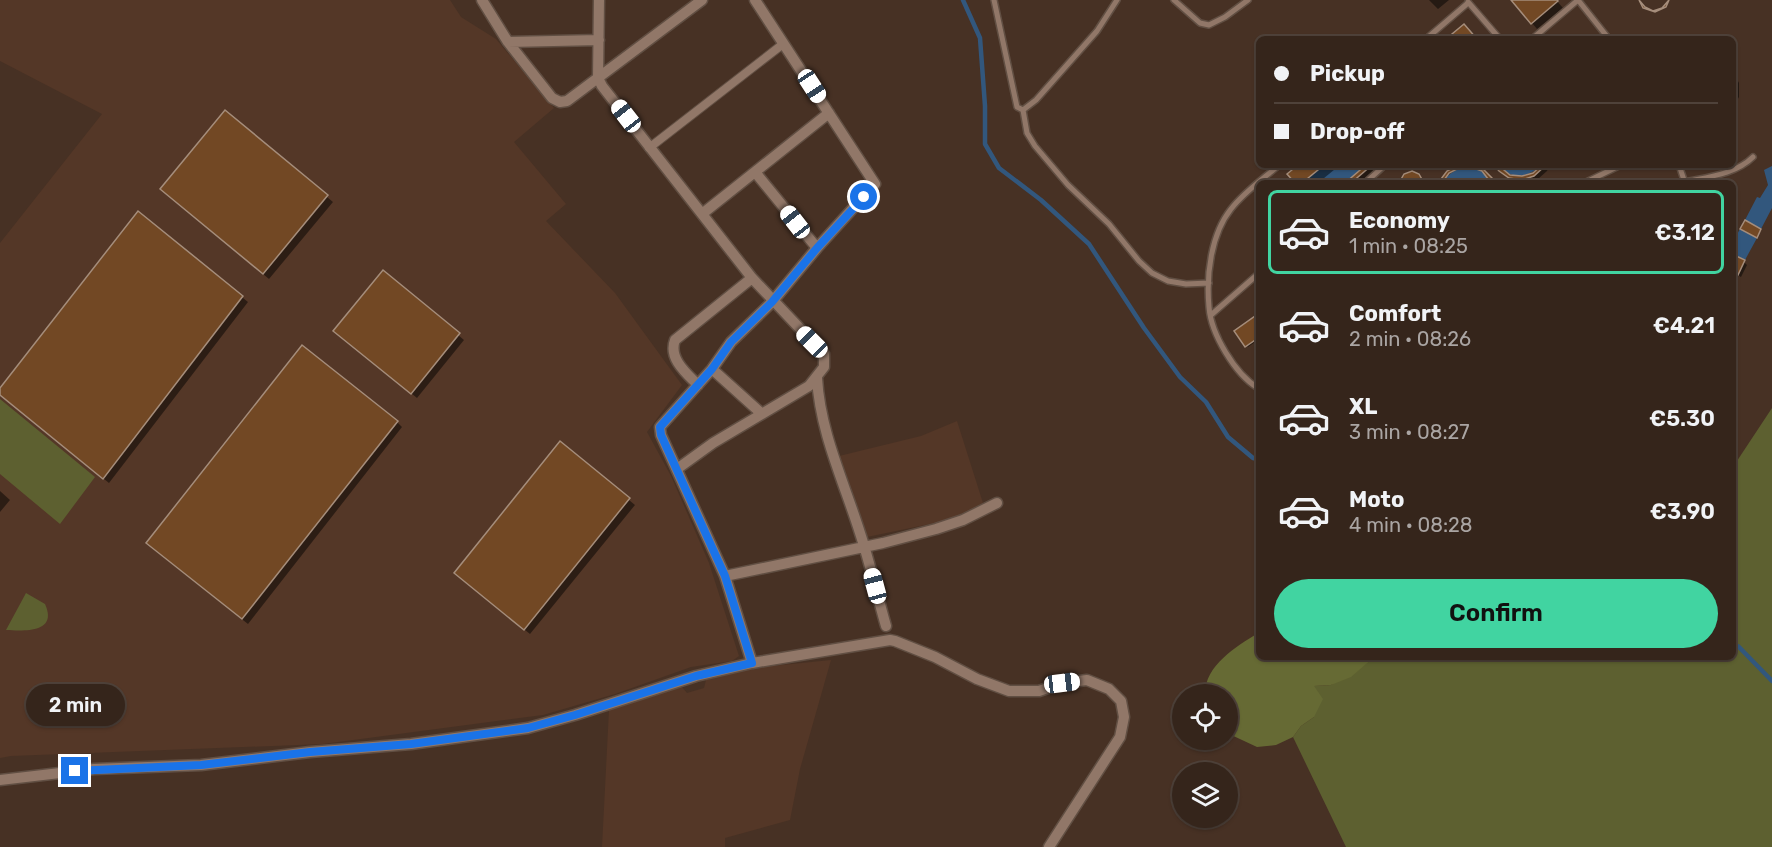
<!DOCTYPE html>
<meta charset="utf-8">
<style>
:root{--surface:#35251b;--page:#3d2d24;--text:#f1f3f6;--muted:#aaa5a3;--line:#4f423a;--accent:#41d4a1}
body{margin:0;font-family:Rubik,sans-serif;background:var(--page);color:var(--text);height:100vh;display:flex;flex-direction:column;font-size:22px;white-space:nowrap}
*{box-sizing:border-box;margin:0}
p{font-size:20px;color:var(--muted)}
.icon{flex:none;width:33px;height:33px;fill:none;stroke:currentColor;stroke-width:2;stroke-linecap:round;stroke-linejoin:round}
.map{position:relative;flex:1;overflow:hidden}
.details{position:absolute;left:1256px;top:180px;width:480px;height:480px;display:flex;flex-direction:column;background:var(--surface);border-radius:9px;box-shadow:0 2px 4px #0004,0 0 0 2px var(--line)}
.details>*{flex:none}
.top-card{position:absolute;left:1256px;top:36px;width:480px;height:132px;border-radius:9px;box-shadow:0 2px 4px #0004,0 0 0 2px var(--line);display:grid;align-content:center;height:132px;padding:0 18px;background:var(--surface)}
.tools{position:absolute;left:1172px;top:684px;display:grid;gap:12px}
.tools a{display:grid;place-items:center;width:66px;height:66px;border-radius:50%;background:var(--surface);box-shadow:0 2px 4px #0004,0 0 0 2px var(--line);font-size:30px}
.end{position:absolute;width:27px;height:27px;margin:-14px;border:8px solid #1a73e8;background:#fff;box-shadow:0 0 0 3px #fff}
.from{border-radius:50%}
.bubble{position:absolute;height:42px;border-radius:21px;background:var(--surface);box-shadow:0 2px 4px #0004,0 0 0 2px var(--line);font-size:20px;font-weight:600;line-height:42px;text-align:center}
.car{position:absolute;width:18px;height:36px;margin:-18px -9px;border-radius:8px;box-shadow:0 0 4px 2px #0007;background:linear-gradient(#fff 24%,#345 0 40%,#fff 0 76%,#345 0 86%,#fff 0)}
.top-card b{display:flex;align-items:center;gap:21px;height:57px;font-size:22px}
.top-card b+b{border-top:2px solid var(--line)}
.top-card i{width:15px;height:15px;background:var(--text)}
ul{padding:10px 0 0;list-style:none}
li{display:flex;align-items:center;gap:18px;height:84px;margin:0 12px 9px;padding:0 6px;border:3px solid transparent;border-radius:9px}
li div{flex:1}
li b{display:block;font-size:22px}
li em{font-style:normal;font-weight:600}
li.current{border-color:var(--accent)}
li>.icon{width:54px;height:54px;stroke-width:1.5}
.primary-button{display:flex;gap:12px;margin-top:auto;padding:12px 18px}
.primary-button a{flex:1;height:69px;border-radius:36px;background:var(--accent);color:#111;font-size:24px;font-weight:600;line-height:69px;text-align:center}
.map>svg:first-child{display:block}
.built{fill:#543727}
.green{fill:#5d6030}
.forest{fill:#666a34}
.water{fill:#32577d}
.shadow{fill:#0007}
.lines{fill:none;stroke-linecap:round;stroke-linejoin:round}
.stream{stroke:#32577d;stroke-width:4.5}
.building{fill:#724824;stroke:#a58d7b;stroke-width:1.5}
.service-casing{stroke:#614f43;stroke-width:8}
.pedestrian-casing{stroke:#614f43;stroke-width:10}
.minor-casing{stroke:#614f43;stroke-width:13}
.service{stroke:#917768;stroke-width:5}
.pedestrian{stroke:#917768;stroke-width:8}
.minor{stroke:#917768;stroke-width:10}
.route{stroke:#1a73e8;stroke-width:8}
</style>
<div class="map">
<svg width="1772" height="847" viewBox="0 0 1772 847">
<rect width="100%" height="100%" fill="#473124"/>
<path class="built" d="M0,0H450L461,17L496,39L554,108L514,142L566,204L546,221L615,293L682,385L647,432L671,476L709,563L739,656L732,661L691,667L615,694L543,715L323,744L11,756L0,758V243L102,114L0,61Z
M957,421L983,503L954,519L867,537L839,456L921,436Z
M831,660L800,769L790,820L725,838V847H602L609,710L681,686L687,693L704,688L706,680L753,668Z"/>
<path class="green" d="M0,399L95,477L60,524L0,474Z
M1772,408V847H1346L1293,737L1301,726L1314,717L1313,686L1331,685L1374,657H1732L1733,467Z
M26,593L45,604C58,633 25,631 6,630Z"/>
<path class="forest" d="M1258,633V657H1374L1351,677L1331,685L1314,686L1323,699L1314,717L1301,726L1293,737L1276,745L1257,747L1227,733V694H1205C1205,665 1236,647 1258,633Z"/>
<path class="water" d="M1324,165H1366L1345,183H1302Z
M1498,165H1542C1529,177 1511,181 1498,165Z
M1772,166V208L1761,229L1745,220L1757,197L1760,198L1768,185L1764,170Z
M1471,167L1482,171L1491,183H1442C1450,172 1457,168 1471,167Z
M1740,229L1757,238L1745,260L1733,254L1732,243Z"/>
<path class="shadow" d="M1429,0H1449L1438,9Z
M1513,0H1556L1563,8L1537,29Z
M1732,69L1739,83V97L1732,109Z
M225,112L333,202L269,279L168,195Z
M1300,165H1340L1318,183H1297Z
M1368,165H1388L1367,183H1347Z
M1496,165L1510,176L1522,178L1534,174L1544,165H1550L1547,171L1538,179L1526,182L1514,181L1504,174Z
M138,213L248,302L109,483L4,398L0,391Z
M1744,262L1747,265L1741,277L1732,272Z
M383,272L464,340L417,398L341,336Z
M1258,316V340L1248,347L1236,331Z
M397,422L402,427L248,624L153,549Z
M560,443L635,505L530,634L461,578Z
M0,491L10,500L0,512Z"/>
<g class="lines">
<path class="stream" d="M963,0L980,38L985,106V144L999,168L1041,200L1089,244L1144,328L1180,377L1206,402L1228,437L1253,458L1258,459
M1732,643L1739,647L1772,681"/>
</g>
<path class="building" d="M1511,0H1557L1558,1L1531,24Z
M1639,0L1645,7L1653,11L1662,8L1669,0L1666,7L1655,12L1643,8Z
M1464,24L1477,39H1446Z
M1732,70L1736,79V93L1732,99Z
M225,110L328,195L263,274L160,189Z
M1298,165H1324L1302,183H1295L1287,174Z
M1366,165H1372L1351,183H1345Z
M1458,165H1473L1483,169L1492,178L1495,183H1491L1482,171L1471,167L1459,168L1449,173L1442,183H1438L1447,171Z
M1494,165H1498L1510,175L1522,176L1533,173L1542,165H1546L1534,176L1522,180L1509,178L1499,171Z
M1412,171L1419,174L1424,183H1399L1404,174Z
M138,211L243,296L103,479L0,395V388Z
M1745,220L1761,229L1757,238L1740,229Z
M1732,254L1745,260L1738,275L1732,272Z
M383,270L460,333L411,394L333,331Z
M1258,314V338L1245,347L1234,331Z
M302,345L398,421L242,619L146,543Z
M560,441L630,498L524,630L454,573Z"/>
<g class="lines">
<defs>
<path id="service" d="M994,0L1017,107L1023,110L1036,100L1097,31L1117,0
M1174,0L1200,23L1209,25L1225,17L1248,0
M1578,0L1609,39
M1468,2L1500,39
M1426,39L1468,3
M1532,39L1578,0
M1023,110L1027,133L1035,146L1068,185L1109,224L1139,261L1152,273L1168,281L1186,284L1209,283
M1679,165L1685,183
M1685,182C1708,177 1736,174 1753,157
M1365,183L1385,165
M1584,183L1621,165
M1211,315L1258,274
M1258,388C1235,374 1211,334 1209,307C1206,275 1211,234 1231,209C1244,192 1263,179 1279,165"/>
<path id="pedestrian" d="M649,148L783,44"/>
<path id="minor" d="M482,0L508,42L552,98L560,102L567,101L702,0
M599,0L598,78L602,86L752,278L824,354V367L809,386L713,443L677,469
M508,42L599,40
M755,172L817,248
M702,214L829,113
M712,369L762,414
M817,378C820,432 844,482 860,533C870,563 877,595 886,626
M698,385C686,373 668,358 675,340L752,278
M725,576L883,543L936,529L963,520L997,503
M752,663L725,576L661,435L660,427L712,369L731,342L772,302L817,248L875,184L755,0
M0,780L94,769L201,765L310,752L411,744L528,728L575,715L696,676L752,663L890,640L895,641L935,657L977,679L1009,691H1039L1062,683L1087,680L1109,689L1121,701L1124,717L1120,737L1049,847"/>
</defs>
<use href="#service" class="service-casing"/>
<use href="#pedestrian" class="pedestrian-casing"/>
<use href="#minor" class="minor-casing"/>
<use href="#service" class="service"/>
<use href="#pedestrian" class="pedestrian"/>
<use href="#minor" class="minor"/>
</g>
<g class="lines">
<path class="route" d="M75,771L201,765L310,752L411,744L528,728L575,715L696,676L752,663L725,576L661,435L660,427L712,369L731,342L772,302L817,248L864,197"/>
</g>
</svg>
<div class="tools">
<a><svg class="icon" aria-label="locate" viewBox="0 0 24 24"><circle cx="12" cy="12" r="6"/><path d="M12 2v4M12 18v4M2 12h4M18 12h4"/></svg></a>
<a><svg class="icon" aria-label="layers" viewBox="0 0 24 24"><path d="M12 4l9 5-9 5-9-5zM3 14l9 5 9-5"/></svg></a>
</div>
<i class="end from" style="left:864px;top:197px"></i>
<i class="end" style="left:75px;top:771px"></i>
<div class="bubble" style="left:26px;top:684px;width:99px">2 min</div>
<i class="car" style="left:812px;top:86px;rotate:147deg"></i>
<i class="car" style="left:626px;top:116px;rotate:322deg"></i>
<i class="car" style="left:795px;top:222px;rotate:322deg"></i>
<i class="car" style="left:812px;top:342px;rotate:315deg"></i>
<i class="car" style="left:875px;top:586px;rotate:345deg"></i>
<i class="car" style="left:1062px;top:683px;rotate:83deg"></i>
<div class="top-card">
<b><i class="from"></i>Pickup</b>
<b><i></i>Drop-off</b>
</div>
<section class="details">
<ul>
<li class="current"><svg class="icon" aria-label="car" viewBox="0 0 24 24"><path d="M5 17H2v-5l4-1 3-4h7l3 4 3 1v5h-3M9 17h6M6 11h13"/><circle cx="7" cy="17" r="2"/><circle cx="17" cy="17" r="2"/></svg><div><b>Economy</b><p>1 min · 08:25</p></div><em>€3.12</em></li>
<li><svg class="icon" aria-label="car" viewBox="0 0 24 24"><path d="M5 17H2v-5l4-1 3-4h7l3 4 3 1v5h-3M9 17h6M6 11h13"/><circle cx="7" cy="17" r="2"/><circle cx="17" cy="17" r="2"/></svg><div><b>Comfort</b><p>2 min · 08:26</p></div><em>€4.21</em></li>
<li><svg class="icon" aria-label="car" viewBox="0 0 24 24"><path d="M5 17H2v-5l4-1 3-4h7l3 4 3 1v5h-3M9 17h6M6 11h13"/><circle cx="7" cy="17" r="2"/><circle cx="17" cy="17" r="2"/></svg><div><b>XL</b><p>3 min · 08:27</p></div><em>€5.30</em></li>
<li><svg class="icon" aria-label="car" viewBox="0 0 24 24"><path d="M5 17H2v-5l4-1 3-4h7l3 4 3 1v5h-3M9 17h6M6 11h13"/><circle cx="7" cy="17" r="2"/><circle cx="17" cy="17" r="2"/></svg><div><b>Moto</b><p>4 min · 08:28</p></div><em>€3.90</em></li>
</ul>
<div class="primary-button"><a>Confirm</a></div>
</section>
</div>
